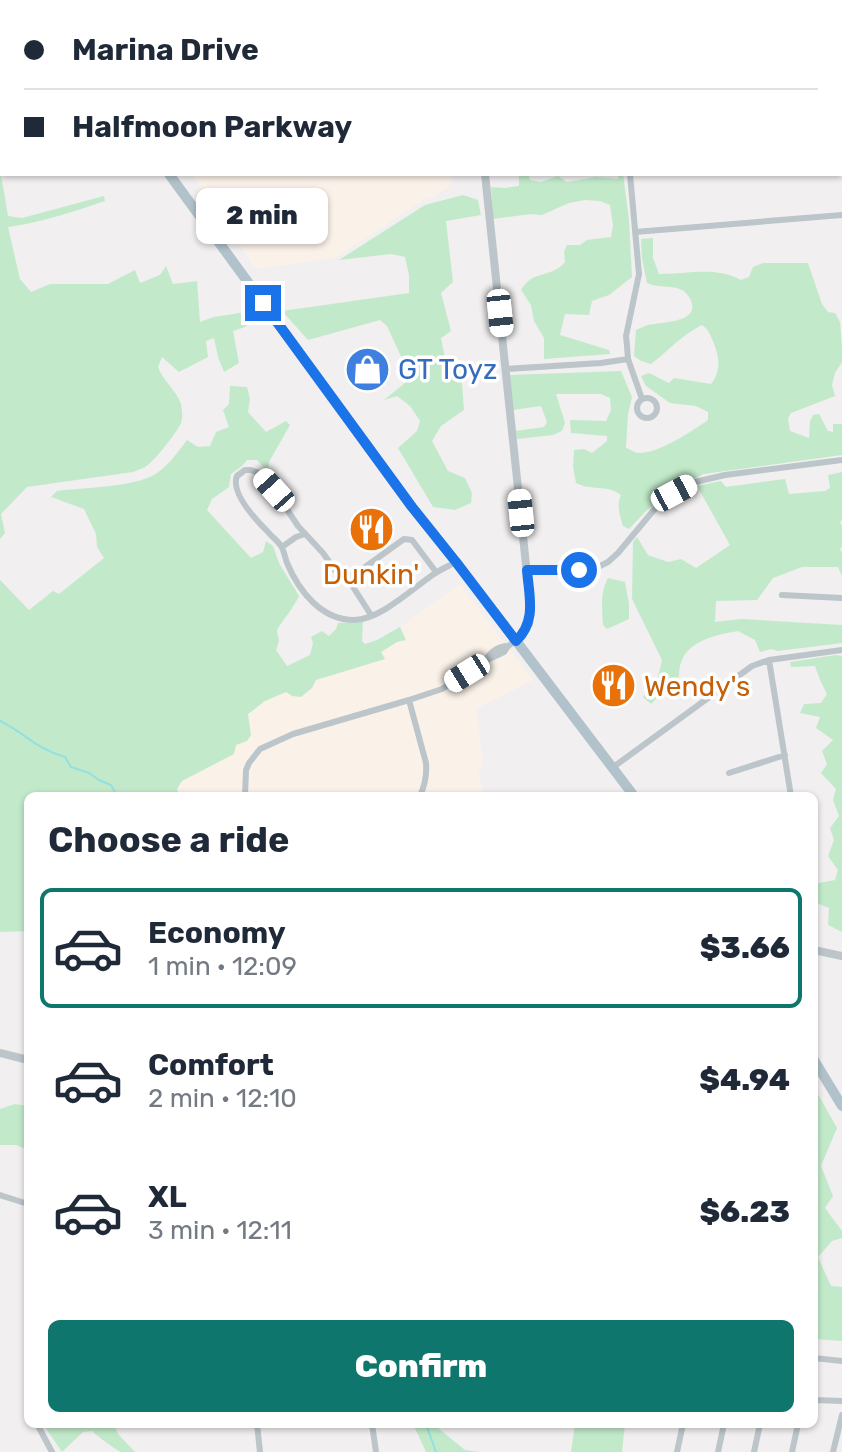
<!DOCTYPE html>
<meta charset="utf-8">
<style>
:root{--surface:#fff;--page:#f6f6f7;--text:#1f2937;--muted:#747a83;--line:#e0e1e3;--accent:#0f766e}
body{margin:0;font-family:Rubik,sans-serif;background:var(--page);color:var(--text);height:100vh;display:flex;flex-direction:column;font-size:30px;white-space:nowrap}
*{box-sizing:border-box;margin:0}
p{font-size:26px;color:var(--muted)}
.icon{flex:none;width:44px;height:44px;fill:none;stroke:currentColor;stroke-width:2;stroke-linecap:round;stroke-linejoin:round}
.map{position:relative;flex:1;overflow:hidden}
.side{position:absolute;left:24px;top:792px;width:794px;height:636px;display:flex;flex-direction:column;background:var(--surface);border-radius:12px;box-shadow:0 2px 6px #0004}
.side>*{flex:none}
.top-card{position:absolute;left:0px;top:0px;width:842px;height:176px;box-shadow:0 2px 6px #0004;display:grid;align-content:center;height:176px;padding:0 24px;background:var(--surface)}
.end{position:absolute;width:36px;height:36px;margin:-18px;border:10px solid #1a73e8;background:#fff;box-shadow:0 0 0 4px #fff}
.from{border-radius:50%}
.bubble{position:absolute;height:56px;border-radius:12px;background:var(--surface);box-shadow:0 2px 6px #0004;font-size:26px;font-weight:800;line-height:56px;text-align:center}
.car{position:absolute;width:24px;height:48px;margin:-24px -12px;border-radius:10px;box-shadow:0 0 6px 2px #0007;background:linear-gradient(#fff 24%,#345 0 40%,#fff 0 76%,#345 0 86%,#fff 0)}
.top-card b{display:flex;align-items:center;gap:28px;height:76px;font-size:30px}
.top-card b+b{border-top:2px solid var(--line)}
.top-card i{width:20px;height:20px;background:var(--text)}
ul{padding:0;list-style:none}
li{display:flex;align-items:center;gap:24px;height:120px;margin:0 16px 12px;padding:0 8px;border:4px solid transparent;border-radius:12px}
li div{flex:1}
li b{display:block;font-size:30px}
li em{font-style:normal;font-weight:800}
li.on{border-color:var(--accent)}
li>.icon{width:72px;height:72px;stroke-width:1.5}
h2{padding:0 24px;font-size:36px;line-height:96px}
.action{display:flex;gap:16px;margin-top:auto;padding:16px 24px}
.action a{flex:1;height:92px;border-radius:12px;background:var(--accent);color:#fff;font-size:32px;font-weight:800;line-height:92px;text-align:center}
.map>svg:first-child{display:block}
.commercial{fill:#faf2e9}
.green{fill:#c2eaca}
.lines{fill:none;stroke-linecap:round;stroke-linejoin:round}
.stream{stroke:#93e0e2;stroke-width:2}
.minor{stroke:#bbc5ca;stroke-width:6}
.tertiary{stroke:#bbc5ca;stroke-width:8}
.primary{stroke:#b1c2ca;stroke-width:10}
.route{stroke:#1a73e8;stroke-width:10}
.labels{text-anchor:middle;stroke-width:7;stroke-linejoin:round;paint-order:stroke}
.shop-label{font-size:28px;fill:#366cbe;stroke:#fff;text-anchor:start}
.food-label{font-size:28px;fill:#c56008;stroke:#fff}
</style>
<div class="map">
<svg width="842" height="1452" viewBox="0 0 842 1452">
<rect width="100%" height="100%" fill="#f1efef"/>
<path class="commercial" d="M191,174H451L452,184L429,200L426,198L335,258L256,269Z
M460,584L533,680L476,709L483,764L478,769L484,796H179L177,789L182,780L201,770L236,744L248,714L265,701L286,692L312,688L316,680L385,658L381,652L397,642L406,640L400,627Z"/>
<path class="green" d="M0,168L8,216L22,218L104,196L105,201C73,212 42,222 8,227L20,279L31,292L50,284H108L135,270L140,283L160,275L166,266L173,284L197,281L200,322L214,317L252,311V319L245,327L233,331L239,363L224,372L218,357L214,338L206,341L208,357L179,372L162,357L158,367C163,381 176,390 181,404C182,410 183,418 181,423C177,432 154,462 145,467C144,468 135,471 133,472L27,487L1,514L5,533L0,539Z
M519,174H528L530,180L541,182L558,176L567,182L596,177L618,179L619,174H623L629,220L632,277L609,295L592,301L589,315L565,314L560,335L609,350L610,354L544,359V338L534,321L531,305L521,290C533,269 551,279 565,262L564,252L567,245H580L587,240L611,237L613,225L610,205L600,201L585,200L569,203L542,215L531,214L493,219L491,187L505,188L519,186Z
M463,195L478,200L481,215L446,221L453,282L441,293L451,331L441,338L445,358L461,371L464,410L441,426L432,441L448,471L465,478L472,493L471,503L455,510L433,507L398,448L417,431L420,421L410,406L397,396L384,400L411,378L387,326L380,320L308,340L282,311L409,293V275L405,257L391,254L339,260L425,205Z
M653,238V258L659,274C686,274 716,266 741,280L749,277L753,267L763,263H808L822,304L828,312L835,313L840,322L842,348V362L835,373L832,385L835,396L791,413L788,419L790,431L809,438L810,421L813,415L819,414L828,431L833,432V424H842V455L704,474L681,484L647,510L629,529L623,526C620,515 616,506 621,495C607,484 591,491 576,483L573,467L574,450L584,449L592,453L607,441V436L571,433L570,420L606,421L611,410L610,398L601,394H556L565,423L562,431L553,435L517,439L516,431L544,427L547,422L541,406L513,410L509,375L621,371L632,397L628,414L626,448C630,449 633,452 638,453C658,454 692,431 708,420V412L696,406L670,403L646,386L641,376L649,373L669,383L674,378L711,384C722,370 719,356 713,341C709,333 709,330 702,325C682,335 669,350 651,364L641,361L634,356L636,330C640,328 645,326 648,325C660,322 700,323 691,301C691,299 686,293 684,291C673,284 658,289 647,283L642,259L641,239Z
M230,386L247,387L250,399L248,412L266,432L286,421L290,425L269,462L268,472L257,460H247L242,466L231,474L229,487L212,499L207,510L251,558L263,552L266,541L273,546L279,563L299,596C293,609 284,618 277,630L279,641L276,650L287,666L310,655L313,643L311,637L322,631L329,636L336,629L338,623L363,622L362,641L365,644L377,640L400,627L406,640L397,642L381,652L385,659L316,680L312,688L301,697L292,696L286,692L265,701L248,714L251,735L247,741L236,745L234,754L182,781L177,789L179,796H28V931L0,932V580L29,610L53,591L59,594L104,558L97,547L96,534L84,509L51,497L57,491C86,487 126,488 152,476C167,468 177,453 187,440L198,447L210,446L216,432L229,427L223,410L229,404Z
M842,472V520L840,522L842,526V547L840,549L842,553V576L838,567H802L773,578L757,600L716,601L715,622L741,619L842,625V643L778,651L771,649L760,652L755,640L738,631C711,636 679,642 679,676L651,704L643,697L657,681L662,660L632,599L633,542L637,537L648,555L668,562L681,559L696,568L730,545L697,486L721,481L726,487L785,479L789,494L825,491L830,488L828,475Z
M608,578L625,582L629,604V619L607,629L603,625C602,609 600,592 608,578Z
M836,655L842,656V932L828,925L829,908L814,902V884L835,880L838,870L828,856L834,840L830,828L839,816L833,800L836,789L821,773L827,764L822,751L833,740L816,728L820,717L800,713L804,704L821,703L827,694L820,680L815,666L791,667L790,662Z
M814,1087L837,1128L821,1166L833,1196L825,1208L842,1231V1238L832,1241L818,1257L831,1286L842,1287V1341L814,1339Z
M15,1104L28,1106V1150L16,1145H0V1109Z
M43,1424H114L118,1434L135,1452C130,1452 125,1452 121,1452C116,1450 96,1435 92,1431L83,1432L62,1452Z
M413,1424H433L465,1450L480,1452H426Z
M575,1424H625L622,1452H571Z"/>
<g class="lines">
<path class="stream" d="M0,721C25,733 36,749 65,757L71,767L89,773L99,780L111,785L117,796
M426,1424L436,1452"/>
<path class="minor" d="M710,0V2
M625,2L633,0
M840,122H842
M630,174L639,274L626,336L627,346L628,359L642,399
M635,232L842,215
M506,369L601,363L628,359
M637 408a10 10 0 1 1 20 0a10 10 0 1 1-20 0Z
M282,547L296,537L305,534
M527,570H579L598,567L608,562L618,553L658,505L674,493L695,482L725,475L842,460
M346,576L354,575L404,539L412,540L436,572
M782,595L842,598
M371,615L346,576L335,570L323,553L298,526L274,490L259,473L251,470H245L237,476C230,493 256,520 268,532C272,537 278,541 281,546C284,550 285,558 287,563C299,591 321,620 354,620C380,620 413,588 434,574C441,569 449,566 456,562
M769,660L791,796
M485,661C489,653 498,646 508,646
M409,700L442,689L485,661L504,652L508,646L516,641
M612,768L752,666L769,660L842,650
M729,773L785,755
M245,796L246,770L249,763L260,749L293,734L409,700L426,763C427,775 425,785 420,796
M0,1195L28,1204
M814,1358L842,1361
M814,1400L842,1401
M37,1424L52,1452
M257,1424L260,1452
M372,1424L376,1452
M677,1452L683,1424
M718,1452L724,1424
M754,1452L760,1424
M792,1452L798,1424
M833,1452L842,1415"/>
<path class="tertiary" d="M468,0V2
M485,174L530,603L529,624L516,641
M814,950L842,956
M0,1053L28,1060"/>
<path class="primary" d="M37,0L39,2
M169,174L412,507L456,562L634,796
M814,1060L842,1106"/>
</g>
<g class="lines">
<path class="route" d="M263,303L412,507L456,562L516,641C537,621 529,596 527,570H579"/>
</g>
<defs>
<symbol id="shop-disc" viewBox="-11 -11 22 22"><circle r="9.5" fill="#3f7fe0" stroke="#fff"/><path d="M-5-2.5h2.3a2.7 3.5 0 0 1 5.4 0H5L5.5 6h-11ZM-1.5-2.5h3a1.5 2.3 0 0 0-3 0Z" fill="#fff"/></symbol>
<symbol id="restaurant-disc" viewBox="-11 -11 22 22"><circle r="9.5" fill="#e8710a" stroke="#fff"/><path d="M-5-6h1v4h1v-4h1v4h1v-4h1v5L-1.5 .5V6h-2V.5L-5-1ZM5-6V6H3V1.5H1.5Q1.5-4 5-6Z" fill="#fff"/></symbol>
</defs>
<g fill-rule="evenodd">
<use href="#shop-disc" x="342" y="344" width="51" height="51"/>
<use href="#restaurant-disc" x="346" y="504" width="51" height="51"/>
<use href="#restaurant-disc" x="588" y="660" width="51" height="51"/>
</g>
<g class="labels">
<g class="shop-label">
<text x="398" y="379">GT Toyz</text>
</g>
<g class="food-label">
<text x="371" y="584">Dunkin'</text>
<text x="644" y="696" text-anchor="start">Wendy's</text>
</g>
</g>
</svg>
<i class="end from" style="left:579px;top:570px"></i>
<i class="end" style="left:263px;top:303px"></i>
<div class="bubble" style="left:196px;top:188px;width:132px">2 min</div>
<i class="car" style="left:500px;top:313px;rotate:174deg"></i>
<i class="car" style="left:274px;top:490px;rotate:318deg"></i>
<i class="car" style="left:674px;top:493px;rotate:62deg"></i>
<i class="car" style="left:521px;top:513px;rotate:354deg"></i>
<i class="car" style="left:467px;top:673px;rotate:238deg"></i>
<div class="top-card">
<b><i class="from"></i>Marina Drive</b>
<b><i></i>Halfmoon Parkway</b>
</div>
<section class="side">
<h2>Choose a ride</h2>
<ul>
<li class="on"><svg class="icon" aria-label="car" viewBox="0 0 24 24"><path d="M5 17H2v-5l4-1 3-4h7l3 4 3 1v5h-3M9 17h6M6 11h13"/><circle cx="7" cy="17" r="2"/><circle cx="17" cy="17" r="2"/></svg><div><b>Economy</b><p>1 min · 12:09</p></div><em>$3.66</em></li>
<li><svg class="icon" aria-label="car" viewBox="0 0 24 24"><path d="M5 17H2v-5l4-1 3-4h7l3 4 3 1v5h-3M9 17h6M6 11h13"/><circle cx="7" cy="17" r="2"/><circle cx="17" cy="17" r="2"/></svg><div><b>Comfort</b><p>2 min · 12:10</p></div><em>$4.94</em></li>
<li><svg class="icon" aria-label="car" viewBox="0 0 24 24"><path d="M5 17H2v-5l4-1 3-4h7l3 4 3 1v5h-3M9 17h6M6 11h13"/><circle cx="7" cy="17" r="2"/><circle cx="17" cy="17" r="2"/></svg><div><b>XL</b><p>3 min · 12:11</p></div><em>$6.23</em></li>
</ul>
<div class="action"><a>Confirm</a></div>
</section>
</div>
